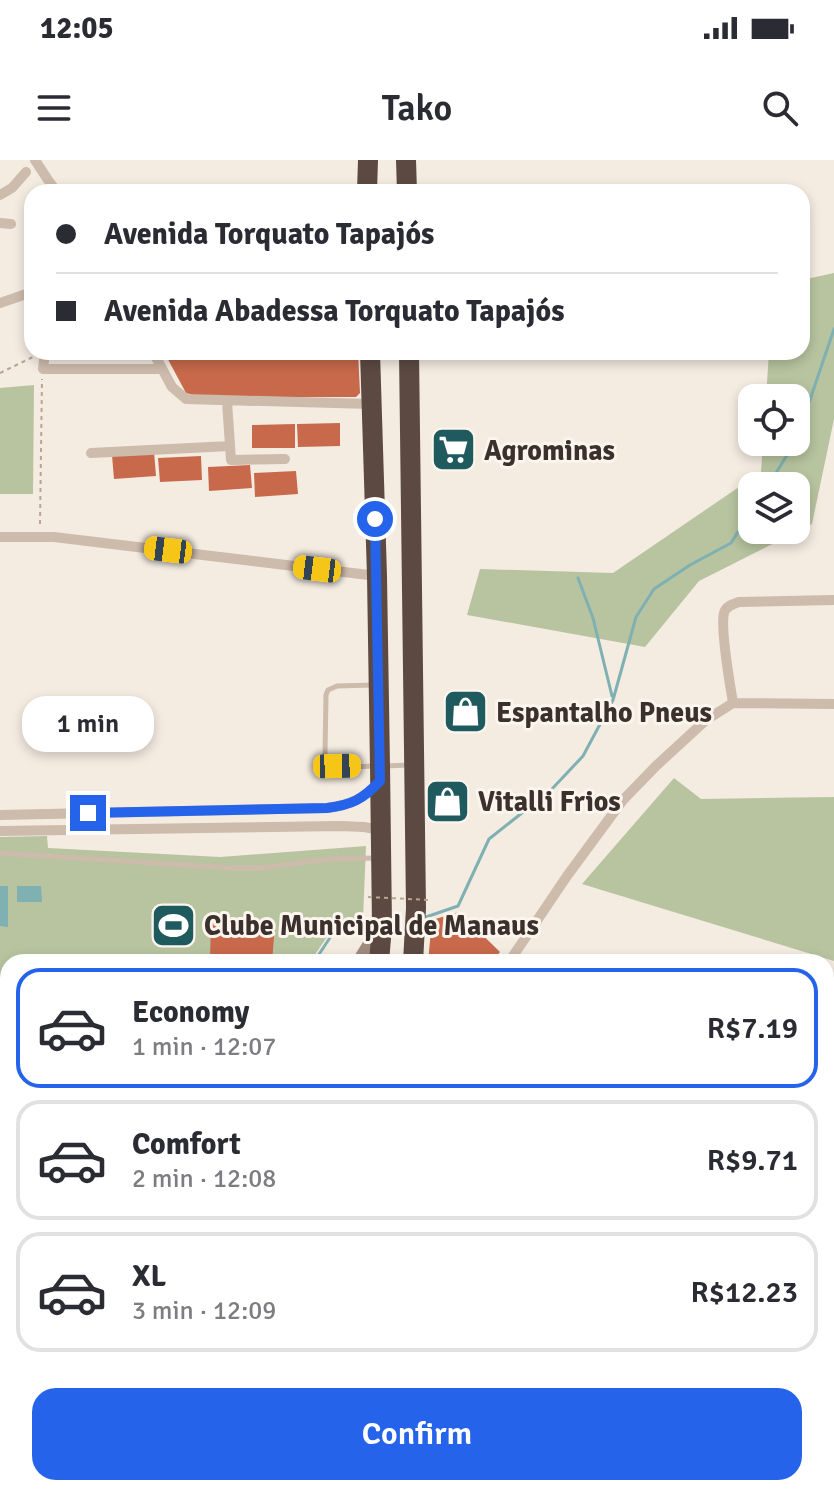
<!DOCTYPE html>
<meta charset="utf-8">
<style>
:root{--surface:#fff;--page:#f2f2f3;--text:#2b2b33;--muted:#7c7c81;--line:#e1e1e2;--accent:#2563eb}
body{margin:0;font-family:Signika,sans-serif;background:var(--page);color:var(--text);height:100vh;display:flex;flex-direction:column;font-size:30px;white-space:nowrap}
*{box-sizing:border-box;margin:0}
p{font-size:26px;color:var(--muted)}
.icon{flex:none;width:44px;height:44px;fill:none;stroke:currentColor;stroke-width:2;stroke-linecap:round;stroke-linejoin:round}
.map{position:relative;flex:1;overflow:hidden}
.drawer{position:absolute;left:0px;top:794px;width:834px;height:542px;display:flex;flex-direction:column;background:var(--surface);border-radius:24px 24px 0 0;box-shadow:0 4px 12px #0003}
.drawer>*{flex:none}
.hud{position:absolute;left:24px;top:24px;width:786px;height:176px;border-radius:24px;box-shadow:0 4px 12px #0003;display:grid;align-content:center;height:176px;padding:0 32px;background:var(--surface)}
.fabs{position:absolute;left:738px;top:224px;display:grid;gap:16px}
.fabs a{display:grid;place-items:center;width:72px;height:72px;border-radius:16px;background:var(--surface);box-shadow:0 4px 12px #0003;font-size:40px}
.end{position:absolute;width:36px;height:36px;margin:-18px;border:10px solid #2563eb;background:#fff;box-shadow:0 0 0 4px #fff}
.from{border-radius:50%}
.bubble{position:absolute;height:56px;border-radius:24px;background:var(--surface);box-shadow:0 4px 12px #0003;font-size:26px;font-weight:600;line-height:56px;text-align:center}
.car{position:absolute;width:24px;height:48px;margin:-24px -12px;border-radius:10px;box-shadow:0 0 6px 2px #0007;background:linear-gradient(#f5c518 24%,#345 0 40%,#f5c518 0 76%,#345 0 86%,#f5c518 0)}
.hud b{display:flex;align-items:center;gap:28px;height:76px;font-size:30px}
.hud b+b{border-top:2px solid var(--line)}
.hud i{width:20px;height:20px;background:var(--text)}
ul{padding:14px 0 0;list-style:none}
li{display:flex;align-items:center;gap:24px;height:120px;margin:0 16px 12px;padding:0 16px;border:4px solid var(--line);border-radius:24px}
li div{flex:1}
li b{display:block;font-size:30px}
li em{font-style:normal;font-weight:600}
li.active{border-color:var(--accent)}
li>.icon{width:72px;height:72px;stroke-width:1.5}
.action{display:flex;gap:16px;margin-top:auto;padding:16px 32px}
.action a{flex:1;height:92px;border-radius:24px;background:var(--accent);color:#fff;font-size:32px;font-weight:600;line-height:92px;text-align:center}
.status{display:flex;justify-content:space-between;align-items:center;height:56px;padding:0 40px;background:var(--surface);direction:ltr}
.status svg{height:22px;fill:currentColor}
header{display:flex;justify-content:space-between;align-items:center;height:104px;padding:0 32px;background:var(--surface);font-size:36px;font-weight:600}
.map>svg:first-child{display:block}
.green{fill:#b8c4a0;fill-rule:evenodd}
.water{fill:#7fb0b2}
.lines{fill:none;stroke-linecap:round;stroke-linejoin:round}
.stream{stroke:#7fb0b2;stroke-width:3}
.building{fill:#c8694b}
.path{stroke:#b9a596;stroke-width:2;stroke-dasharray:4 4;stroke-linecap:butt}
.lane{stroke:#cdbbac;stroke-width:5}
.street{stroke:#cdbbac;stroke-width:10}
.secondary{stroke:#a18a7d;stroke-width:14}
.highway{stroke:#5c4a42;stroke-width:20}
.path-bridge{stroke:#b9a596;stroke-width:2;stroke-dasharray:4 4;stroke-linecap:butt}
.route{stroke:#2563eb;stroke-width:10}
.labels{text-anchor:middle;stroke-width:6;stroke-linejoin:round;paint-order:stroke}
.poi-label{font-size:28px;font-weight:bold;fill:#3b302b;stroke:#fbf5ee;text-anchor:start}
</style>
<div class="status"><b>12:05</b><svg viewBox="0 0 49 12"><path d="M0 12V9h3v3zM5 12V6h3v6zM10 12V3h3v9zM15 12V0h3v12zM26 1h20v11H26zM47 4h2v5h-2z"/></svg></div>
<header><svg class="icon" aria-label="menu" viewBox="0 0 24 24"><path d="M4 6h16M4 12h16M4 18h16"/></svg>Tako<svg class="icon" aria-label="search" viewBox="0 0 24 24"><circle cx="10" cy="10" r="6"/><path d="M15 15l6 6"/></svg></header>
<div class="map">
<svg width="834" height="1335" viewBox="0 0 834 1335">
<rect width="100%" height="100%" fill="#f4ebe1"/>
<path class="green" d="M834,113V259L812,364L699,421L645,487L467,455L480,409L613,413L761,312L763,282H796V238H766L769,192H802V120ZM796,326V370H752V326Z
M34,225L33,334H0V228Z
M674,618L701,639L834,637V801L582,724Z
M47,676L48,688L220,697L366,686L363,759L331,771L310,802H8V861H0V677Z
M0,1118H8V1257L0,1269Z"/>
<path class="water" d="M0,726H8V767L0,766Z
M17,726H41L42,742H17Z"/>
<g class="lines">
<path class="stream" d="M796,281L834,169
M768,326L795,282
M578,418L593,458L612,536
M426,757L458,746L489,679L551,630L583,596L613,540L636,457L654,429L690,405L731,383L752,350
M314,802L333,773L354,764
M0,1182L8,1190
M0,1209L8,1198"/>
</g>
<path class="building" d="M164,192H358L360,233L356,237H201L186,233Z
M340,263V286L298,287L297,264Z
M295,264V288H252V265Z
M154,292L156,316L114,319L112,295Z
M201,296L202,320L160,322L158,298Z
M250,305L252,328L209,331L208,307Z
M296,311L298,334L255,337L254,313Z
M459,752L500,792L492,802H428L432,760Z
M211,762L275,765L272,802L210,798Z
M0,1080H8V1091H0Z"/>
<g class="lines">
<path class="path" d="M0,213L35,196
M40,364L42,219"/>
<path class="lane" d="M374,525L337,526L328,530L326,535L325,594C333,612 358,606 374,606
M384,606L410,605
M0,693L231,708H262L330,699L375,698
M95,1328L130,1331L152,1328
M168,1328L175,1335"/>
<path class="street" d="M35,0L48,20L57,32
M0,35L12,28L26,12
M0,63L11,64
M0,143L32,132
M45,192L43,209H161
M153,192L172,227L186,239L371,244
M227,242L231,300L285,299
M91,293L230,286
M0,377H54L377,416
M733,543C730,524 720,469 724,453C726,446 733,444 739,442L834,440
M0,655L327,648C349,645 364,639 379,622
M0,671L341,666L364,667L381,670
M509,802L567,716L623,640L656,606L706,560L733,543L834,544
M826,911L834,908
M826,960L834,961
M826,1037L834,1038
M2,1044L3,1077
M0,1104L8,1103"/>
<path class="secondary" d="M359,802L379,769
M0,935H8
M665,1328L834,1332
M298,1335L303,1333L416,1335"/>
<path class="highway" d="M406,0L407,32
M367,32L368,0
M370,192L377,416L380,606L382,766L379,802
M409,192L416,748L413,802
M187,1335L190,1328
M212,1335L215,1328
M243,1335L246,1328"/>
<path class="path-bridge" d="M368,737L430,740"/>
</g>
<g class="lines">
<path class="route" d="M88,653L327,648C352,645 363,639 380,621L375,359"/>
</g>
<defs>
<symbol id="supermarket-square" viewBox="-11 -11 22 22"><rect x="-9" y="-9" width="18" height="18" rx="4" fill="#1f5a5e" stroke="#fbf5ee"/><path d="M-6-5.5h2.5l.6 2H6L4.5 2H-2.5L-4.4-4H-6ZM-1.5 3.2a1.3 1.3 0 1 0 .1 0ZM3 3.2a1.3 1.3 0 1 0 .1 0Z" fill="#fff"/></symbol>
<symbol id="shop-square" viewBox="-11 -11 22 22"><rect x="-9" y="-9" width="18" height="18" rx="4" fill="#1f5a5e" stroke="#fbf5ee"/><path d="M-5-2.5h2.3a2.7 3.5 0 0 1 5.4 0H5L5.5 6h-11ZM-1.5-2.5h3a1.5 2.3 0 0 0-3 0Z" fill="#fff"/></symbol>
<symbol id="stadium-square" viewBox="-11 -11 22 22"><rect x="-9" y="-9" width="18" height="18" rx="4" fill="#1f5a5e" stroke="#fbf5ee"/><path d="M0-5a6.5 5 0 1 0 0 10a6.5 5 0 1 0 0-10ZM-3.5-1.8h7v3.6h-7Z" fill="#fff"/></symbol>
</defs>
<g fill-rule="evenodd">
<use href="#supermarket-square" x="428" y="264" width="51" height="51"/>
<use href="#shop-square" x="440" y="526" width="51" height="51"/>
<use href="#shop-square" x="422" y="616" width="51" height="51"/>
<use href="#stadium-square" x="148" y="740" width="51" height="51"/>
</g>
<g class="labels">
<g class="poi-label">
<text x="484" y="300">Agrominas</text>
<text x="496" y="562">Espantalho Pneus</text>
<text x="478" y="651">Vitalli Frios</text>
<text x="204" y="775">Clube Municipal de Manaus</text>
</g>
</g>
</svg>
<div class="fabs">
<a><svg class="icon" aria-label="locate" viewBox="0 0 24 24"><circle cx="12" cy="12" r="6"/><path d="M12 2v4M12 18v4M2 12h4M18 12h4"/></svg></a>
<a><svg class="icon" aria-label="layers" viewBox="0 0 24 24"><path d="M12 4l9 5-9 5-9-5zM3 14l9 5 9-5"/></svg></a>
</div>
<i class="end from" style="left:375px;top:359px"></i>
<i class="end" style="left:88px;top:653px"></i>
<div class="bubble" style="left:22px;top:536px;width:132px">1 min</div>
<i class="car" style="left:168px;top:390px;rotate:277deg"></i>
<i class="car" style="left:317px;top:409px;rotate:277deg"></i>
<i class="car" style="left:337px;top:606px;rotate:89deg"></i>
<div class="hud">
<b><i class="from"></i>Avenida Torquato Tapajós</b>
<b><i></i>Avenida Abadessa Torquato Tapajós</b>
</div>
<section class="drawer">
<ul>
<li class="active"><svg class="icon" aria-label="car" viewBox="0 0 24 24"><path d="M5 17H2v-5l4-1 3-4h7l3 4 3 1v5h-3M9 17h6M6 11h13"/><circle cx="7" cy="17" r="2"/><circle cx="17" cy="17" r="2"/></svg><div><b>Economy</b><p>1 min · 12:07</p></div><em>R$7.19</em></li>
<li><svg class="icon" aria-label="car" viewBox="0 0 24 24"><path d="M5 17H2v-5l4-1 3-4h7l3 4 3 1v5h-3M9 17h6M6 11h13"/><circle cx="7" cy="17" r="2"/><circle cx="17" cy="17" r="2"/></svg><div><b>Comfort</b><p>2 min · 12:08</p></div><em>R$9.71</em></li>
<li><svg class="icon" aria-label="car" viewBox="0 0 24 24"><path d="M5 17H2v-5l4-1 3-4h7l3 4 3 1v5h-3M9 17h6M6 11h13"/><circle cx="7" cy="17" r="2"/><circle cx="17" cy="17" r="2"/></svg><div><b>XL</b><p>3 min · 12:09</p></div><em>R$12.23</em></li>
</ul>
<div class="action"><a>Confirm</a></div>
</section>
</div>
